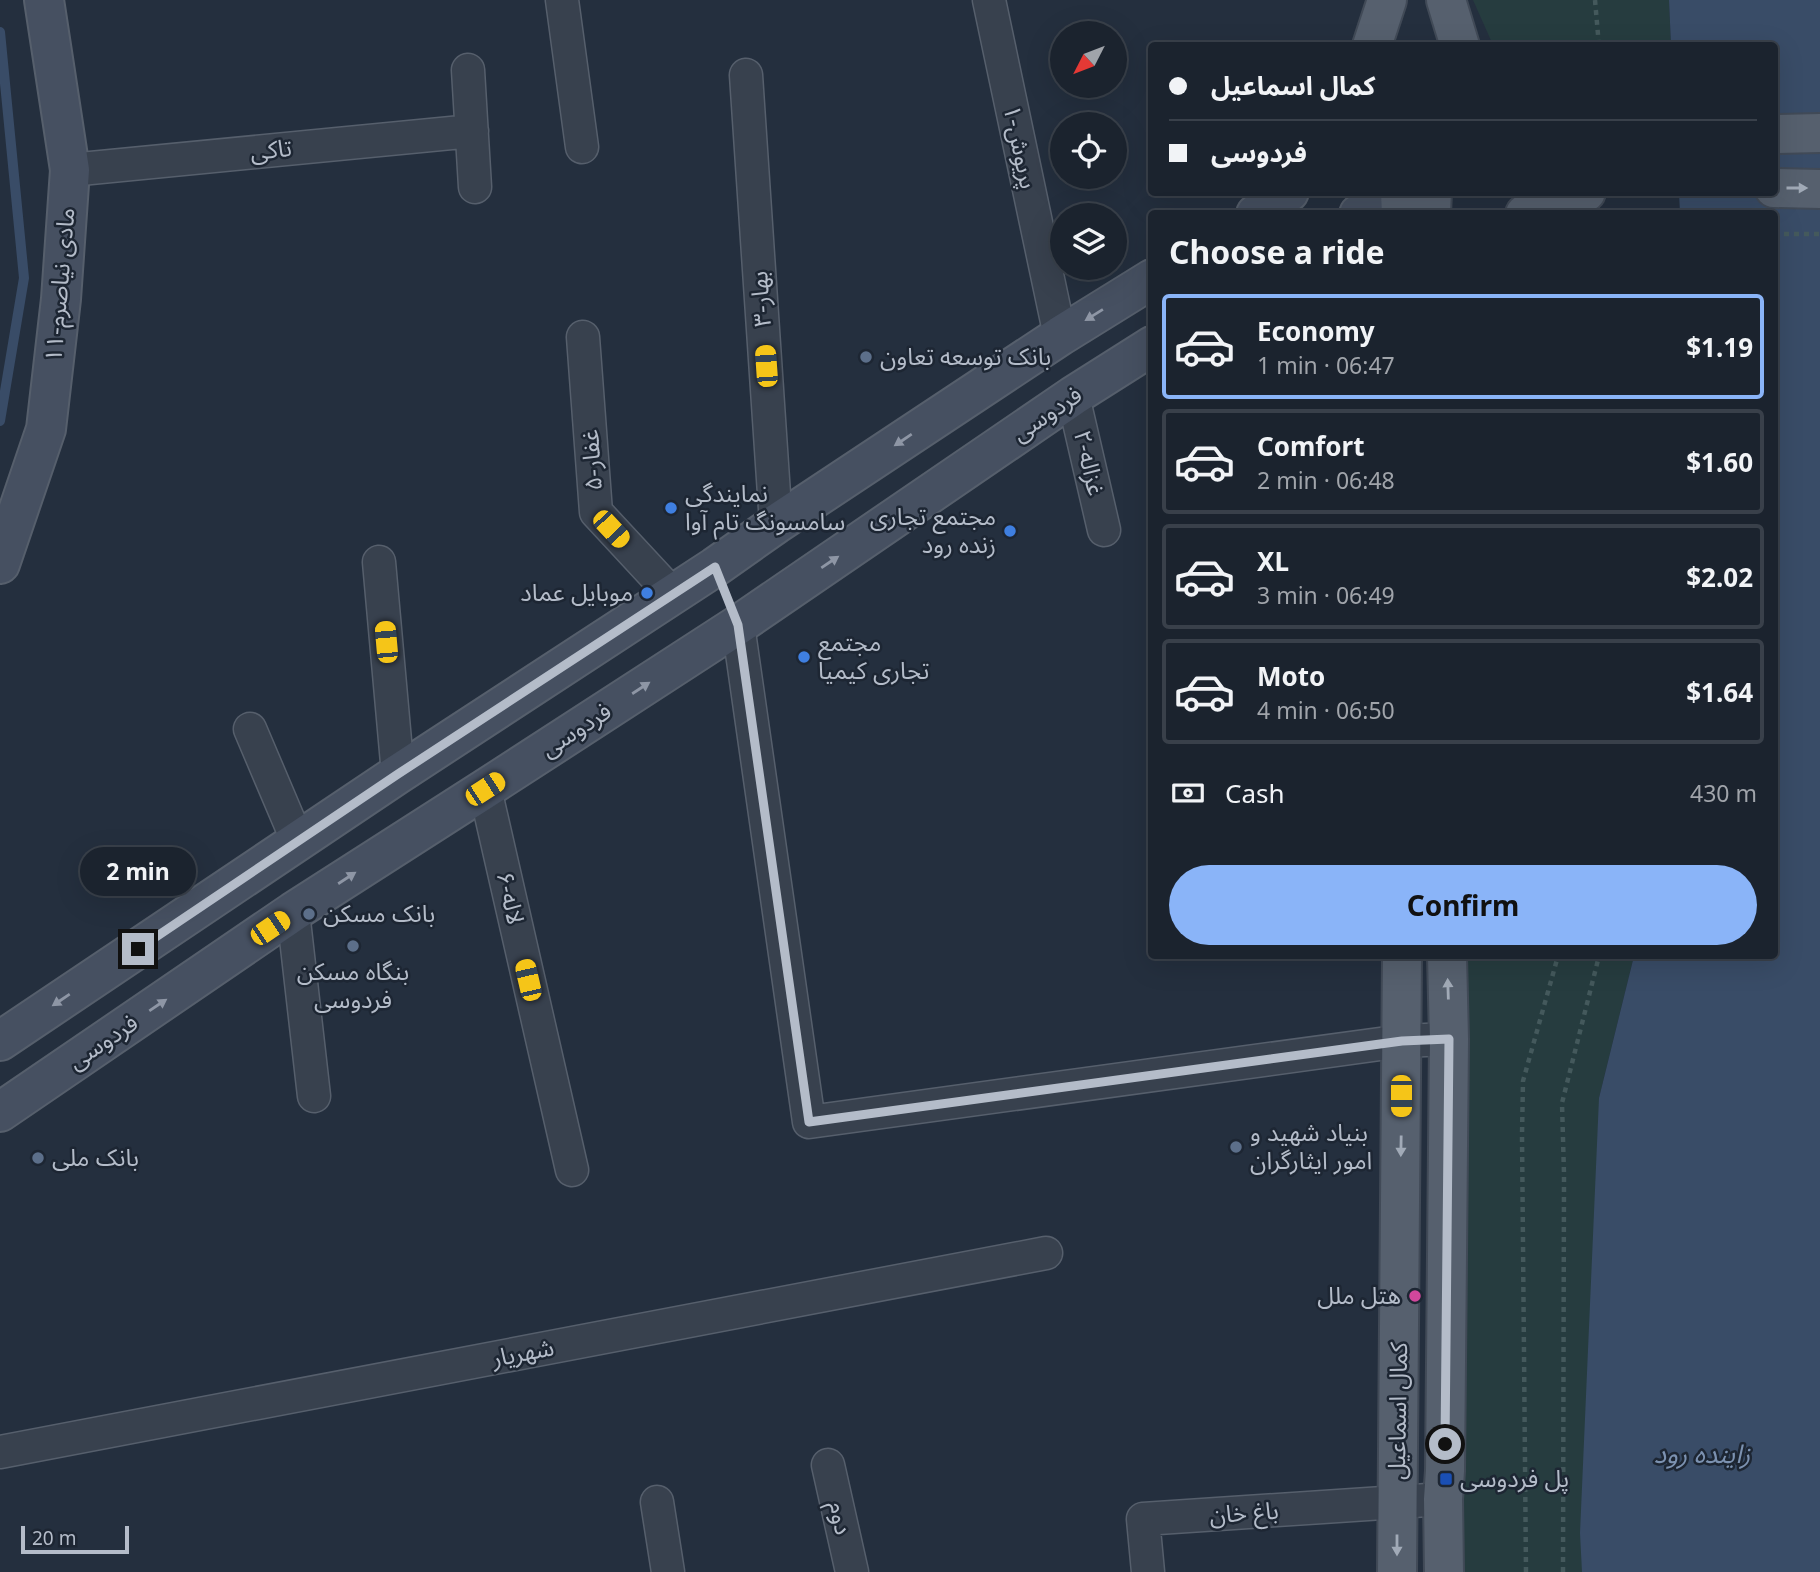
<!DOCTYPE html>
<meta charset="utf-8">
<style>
:root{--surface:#1b232e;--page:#242b36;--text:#f1f3f6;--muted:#a0a4aa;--line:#39404a;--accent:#8ab4f8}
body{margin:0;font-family:"Noto Sans","Noto Sans Arabic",sans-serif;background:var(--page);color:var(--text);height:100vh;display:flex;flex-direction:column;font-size:26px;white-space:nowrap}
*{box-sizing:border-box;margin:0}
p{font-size:23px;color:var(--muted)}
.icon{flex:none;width:38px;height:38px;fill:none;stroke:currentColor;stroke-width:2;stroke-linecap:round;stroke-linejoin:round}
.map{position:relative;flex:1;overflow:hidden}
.details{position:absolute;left:1148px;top:210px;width:630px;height:749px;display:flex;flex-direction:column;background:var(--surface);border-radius:7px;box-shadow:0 7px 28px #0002,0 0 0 2px var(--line)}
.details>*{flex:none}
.banner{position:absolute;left:1148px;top:42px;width:630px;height:154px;border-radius:7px;box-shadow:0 7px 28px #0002,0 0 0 2px var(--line);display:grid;align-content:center;height:154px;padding:0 21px;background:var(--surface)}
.needle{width:46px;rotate:228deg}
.tools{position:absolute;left:1050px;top:21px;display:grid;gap:14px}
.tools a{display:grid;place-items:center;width:77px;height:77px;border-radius:50%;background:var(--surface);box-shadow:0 7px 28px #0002,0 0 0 2px var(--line);font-size:35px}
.scale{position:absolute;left:21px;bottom:18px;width:108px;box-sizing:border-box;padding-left:7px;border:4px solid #b4bcc9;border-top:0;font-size:19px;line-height:24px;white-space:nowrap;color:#b4bcc9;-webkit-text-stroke:5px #1d2633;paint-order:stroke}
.end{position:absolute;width:32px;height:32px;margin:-16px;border:9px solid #b4bcc9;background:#111;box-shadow:0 0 0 4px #111}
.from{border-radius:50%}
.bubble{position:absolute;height:49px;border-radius:24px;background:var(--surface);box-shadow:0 7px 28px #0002,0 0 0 2px var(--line);font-size:23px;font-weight:700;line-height:49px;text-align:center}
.car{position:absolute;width:21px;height:42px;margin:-21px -10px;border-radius:9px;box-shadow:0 0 5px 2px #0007;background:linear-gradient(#f5c518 24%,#345 0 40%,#f5c518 0 76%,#345 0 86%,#f5c518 0)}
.banner b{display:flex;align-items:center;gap:24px;height:66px;font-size:26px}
.banner b+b{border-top:2px solid var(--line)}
.banner i{width:18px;height:18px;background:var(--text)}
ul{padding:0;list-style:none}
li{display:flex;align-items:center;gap:21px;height:105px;margin:0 14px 10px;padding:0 7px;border:4px solid var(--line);border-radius:7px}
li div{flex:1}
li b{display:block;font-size:26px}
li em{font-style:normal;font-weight:700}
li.on{border-color:var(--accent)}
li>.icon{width:63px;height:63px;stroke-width:1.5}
h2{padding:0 21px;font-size:32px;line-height:84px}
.pay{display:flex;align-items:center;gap:18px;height:77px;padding:0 21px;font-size:26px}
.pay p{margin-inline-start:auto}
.primary-button{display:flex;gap:14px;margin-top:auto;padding:14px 21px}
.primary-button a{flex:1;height:80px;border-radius:42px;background:var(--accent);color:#111;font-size:28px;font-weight:700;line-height:80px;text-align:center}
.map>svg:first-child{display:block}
.green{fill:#263c3f}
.water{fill:#394c67}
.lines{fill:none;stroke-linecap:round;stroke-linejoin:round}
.stream{stroke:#394c67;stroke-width:10}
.street-casing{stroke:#565f6c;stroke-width:35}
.secondary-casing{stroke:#565f6c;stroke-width:42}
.primary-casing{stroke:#414a57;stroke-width:42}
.path{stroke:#44595c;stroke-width:4.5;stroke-dasharray:5 5;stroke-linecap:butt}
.street{stroke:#38414e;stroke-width:32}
.secondary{stroke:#465061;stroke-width:38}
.primary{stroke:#56606e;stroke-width:38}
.oneway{fill:#a1aab7}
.oneway2{fill:#8e96a5}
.route{stroke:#b4bcc9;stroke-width:9}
.service-dot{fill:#5c6f8a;stroke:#1d2633;stroke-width:2.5}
.shop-dot{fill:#3f7fe0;stroke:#1d2633;stroke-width:2.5}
.hotel-dot{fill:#d1479c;stroke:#1d2633;stroke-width:2.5}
.transit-dot{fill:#1a4fb4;stroke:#1d2633;stroke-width:2.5}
.labels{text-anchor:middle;stroke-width:5;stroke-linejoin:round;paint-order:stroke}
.street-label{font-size:24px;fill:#b4bcc9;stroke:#1d2633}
.poi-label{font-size:24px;fill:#b4bcc9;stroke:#1d2633;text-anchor:start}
.water-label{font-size:26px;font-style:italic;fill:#7c92b1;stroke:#1d2633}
</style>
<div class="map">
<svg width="1820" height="1572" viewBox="0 0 1820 1572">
<rect width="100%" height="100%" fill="#242f3e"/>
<path class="green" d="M1473,0H1669L1671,45H1493Z
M1453,956H1634L1599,1098L1600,1572H1455Z"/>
<path class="water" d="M1669,0H1820V1572H1582L1580,1533L1599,1098L1634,956H1774V214L1680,213L1679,193L1774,192V46L1671,45Z"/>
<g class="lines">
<path class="stream" d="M0,32L24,278L0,421"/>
<defs>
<path id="street" d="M562,0L582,147
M989,0L1060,336
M468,70L475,187
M746,75L776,524
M70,170L472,131
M583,337L596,512L673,595
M1073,396L1104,530
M379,562L398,774
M738,625L809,1122L1402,1041L1449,1039
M250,729L298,842
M485,789L572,1170
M293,912L314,1096
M0,1452L1046,1253
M828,1465L852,1572
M657,1502L668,1572
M1148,1572L1143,1519L1443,1499"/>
<path id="secondary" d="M1256,214L1289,192
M1359,214L1398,192
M0,564L46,429L61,299L70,170L44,0
M0,1041L398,774L715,567L776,524L1060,336L1152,279
M0,1112L293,912L485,789L738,625L1073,396L1152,346"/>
<path id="primary" d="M1446,0L1460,46
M1372,46L1387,0
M1774,134L1820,133
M1774,188L1820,189
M1400,192L1401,214
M1431,214L1432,192
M1525,214L1553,202L1586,192
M1397,1572L1402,956
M1444,1572L1443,1499L1445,1471L1449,1039L1447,956"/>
</defs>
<use href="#street" class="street-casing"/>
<use href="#secondary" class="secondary-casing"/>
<use href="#primary" class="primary-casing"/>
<path class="path" d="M1595,0L1599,46
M1774,234H1820
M1526,1572L1522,1135L1523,1081L1558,956
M1563,1572L1564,1174L1562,1103L1599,956"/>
<use href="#street" class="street"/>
<use href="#secondary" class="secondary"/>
<use href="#primary" class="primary"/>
</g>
<defs><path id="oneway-solid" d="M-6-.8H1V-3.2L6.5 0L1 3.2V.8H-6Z" transform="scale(1.75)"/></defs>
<g class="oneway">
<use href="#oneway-solid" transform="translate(1797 188)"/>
<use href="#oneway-solid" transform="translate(1448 989) rotate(-92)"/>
<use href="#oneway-solid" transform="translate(1401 1146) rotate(91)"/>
<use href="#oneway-solid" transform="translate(1397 1545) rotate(90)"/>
</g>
<g class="oneway2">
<use href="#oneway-solid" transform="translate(1094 315) rotate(148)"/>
<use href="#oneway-solid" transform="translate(903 440) rotate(146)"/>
<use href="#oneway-solid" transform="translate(830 562) rotate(-34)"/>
<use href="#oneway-solid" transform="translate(641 688) rotate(-33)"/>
<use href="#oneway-solid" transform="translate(347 878) rotate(-33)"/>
<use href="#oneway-solid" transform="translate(61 1000) rotate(146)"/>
<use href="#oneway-solid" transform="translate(158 1005) rotate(-34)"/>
</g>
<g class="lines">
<path class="route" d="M138,949L398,774L715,567L738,625L809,1122L1402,1041L1449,1039L1445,1444"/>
</g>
<g class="service-dot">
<circle cx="866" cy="357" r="7"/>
<circle cx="309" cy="914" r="7"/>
<circle cx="353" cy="946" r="7"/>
<circle cx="1236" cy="1147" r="7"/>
<circle cx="38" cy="1158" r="7"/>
</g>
<g class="shop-dot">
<circle cx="671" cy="508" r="7"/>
<circle cx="1010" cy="531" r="7"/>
<circle cx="647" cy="593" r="7"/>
<circle cx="804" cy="657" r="7"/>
</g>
<circle class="hotel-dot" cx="1415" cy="1296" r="7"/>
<rect class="transit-dot" x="1439" y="1472" width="14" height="14" rx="3.5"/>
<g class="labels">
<g class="street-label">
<text transform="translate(1020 147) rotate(78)" y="8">۱-پریوش</text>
<text transform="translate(271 150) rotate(-6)" y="8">تاکی</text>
<text transform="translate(60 285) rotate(-85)" y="8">۱۱-مادی نیاصرم</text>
<text transform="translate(761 299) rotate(-94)" y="8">۳-بهار</text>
<text transform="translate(1047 414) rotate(-34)" y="8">فردوسی</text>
<text transform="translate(592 460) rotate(-94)" y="8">۵-غفار</text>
<text transform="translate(1089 463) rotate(77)" y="8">۲-غزاله</text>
<text transform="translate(576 730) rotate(-33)" y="8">فردوسی</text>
<text transform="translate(510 898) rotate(77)" y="8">۶-لاله</text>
<text transform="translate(103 1042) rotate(-34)" y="8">فردوسی</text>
<text transform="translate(523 1353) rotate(-11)" y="8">شهریار</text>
<text transform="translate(1398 1411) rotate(-89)" y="8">کمال اسماعیل</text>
<text transform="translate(1244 1513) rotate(-4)" y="8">باغ خان</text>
<text transform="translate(840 1518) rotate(77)" y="8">دوم</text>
</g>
<g class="poi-label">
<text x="880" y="365">بانک توسعه تعاون</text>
<text x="685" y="502">نمایندگی<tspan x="685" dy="28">سامسونگ تام آوا</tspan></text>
<text x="996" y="525" text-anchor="end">مجتمع تجاری<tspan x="996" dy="28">زنده رود</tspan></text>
<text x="633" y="601" text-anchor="end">موبایل عماد</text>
<text x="818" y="651">مجتمع<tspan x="818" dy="28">تجاری کیمیا</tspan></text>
<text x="323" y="922">بانک مسکن</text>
<text x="353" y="980" text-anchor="middle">بنگاه مسکن<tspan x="353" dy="28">فردوسی</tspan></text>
<text x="1250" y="1141">بنیاد شهید و<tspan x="1250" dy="28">امور ایثارگران</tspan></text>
<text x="52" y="1166">بانک ملی</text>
<text x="1401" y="1304" text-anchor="end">هتل ملل</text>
<text x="1460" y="1487">پل فردوسی</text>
</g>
<g class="water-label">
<text x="1702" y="1463">زاینده رود</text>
</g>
</g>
</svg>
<div class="tools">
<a><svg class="needle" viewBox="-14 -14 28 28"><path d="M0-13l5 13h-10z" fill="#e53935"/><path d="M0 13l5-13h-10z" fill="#a0a4aa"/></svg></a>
<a><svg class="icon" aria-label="locate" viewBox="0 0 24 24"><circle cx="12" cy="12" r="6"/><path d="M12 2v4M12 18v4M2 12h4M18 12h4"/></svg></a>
<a><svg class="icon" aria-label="layers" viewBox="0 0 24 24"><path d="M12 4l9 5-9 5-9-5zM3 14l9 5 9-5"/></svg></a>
</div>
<div class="scale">20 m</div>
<i class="end from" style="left:1445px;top:1444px"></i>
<i class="end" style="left:138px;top:949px"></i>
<div class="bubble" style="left:80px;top:847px;width:116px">2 min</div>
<i class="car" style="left:766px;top:366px;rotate:356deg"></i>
<i class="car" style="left:611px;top:529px;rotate:137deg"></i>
<i class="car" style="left:386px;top:642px;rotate:355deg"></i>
<i class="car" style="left:485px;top:789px;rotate:57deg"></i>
<i class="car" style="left:270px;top:928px;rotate:56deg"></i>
<i class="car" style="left:528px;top:980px;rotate:347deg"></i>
<i class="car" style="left:1401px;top:1096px;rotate:180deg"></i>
<div class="banner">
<b><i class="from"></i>کمال اسماعیل</b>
<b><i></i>فردوسی</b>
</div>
<section class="details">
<h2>Choose a ride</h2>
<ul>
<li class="on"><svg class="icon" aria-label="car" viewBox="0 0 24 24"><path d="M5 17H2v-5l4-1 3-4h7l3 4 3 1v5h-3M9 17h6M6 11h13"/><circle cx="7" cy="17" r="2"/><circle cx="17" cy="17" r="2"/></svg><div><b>Economy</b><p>1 min · 06:47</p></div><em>$1.19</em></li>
<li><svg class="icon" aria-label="car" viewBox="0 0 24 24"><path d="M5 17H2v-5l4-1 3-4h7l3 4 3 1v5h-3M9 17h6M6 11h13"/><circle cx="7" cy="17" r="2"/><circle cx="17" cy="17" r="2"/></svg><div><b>Comfort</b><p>2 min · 06:48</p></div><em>$1.60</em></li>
<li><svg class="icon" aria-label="car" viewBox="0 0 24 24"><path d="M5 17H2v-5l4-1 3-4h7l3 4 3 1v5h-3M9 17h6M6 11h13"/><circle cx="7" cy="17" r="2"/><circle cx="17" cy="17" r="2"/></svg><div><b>XL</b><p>3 min · 06:49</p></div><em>$2.02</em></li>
<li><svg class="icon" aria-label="car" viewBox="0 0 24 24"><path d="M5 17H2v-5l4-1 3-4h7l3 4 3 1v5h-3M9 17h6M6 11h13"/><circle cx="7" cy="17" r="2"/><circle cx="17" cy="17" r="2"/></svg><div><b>Moto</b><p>4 min · 06:50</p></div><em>$1.64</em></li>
</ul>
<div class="pay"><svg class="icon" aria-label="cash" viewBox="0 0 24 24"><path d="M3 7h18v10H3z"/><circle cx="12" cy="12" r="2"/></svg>Cash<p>430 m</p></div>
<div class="primary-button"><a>Confirm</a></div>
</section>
</div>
